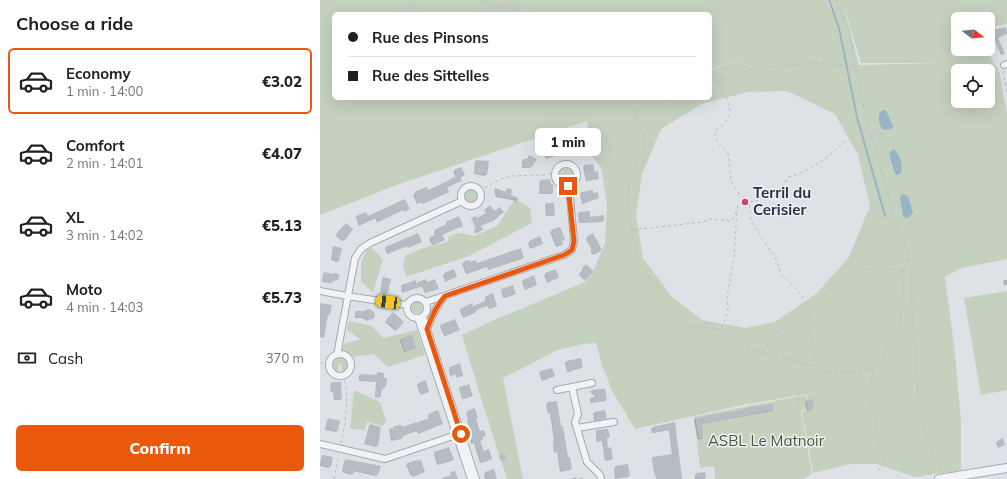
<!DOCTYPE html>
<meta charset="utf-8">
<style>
:root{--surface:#fff;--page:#f2f2f2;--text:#202124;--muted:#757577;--line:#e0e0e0;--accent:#ea580c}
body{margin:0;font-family:Mulish,sans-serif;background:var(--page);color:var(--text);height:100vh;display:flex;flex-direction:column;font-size:15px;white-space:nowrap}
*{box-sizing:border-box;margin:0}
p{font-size:13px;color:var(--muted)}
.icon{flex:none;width:22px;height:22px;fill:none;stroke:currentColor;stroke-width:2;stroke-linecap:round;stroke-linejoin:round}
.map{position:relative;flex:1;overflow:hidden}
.details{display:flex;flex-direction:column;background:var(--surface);width:320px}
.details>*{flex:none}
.guide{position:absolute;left:12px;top:12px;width:380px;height:88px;border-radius:6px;box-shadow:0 4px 16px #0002;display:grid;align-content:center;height:88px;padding:0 16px;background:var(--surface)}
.needle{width:26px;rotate:106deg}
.buttons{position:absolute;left:631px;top:12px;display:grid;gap:8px}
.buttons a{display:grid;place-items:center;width:44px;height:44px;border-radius:6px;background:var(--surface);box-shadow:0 4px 16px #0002;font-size:20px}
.end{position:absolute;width:18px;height:18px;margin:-9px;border:5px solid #ea580c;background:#fff;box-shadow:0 0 0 2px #fff}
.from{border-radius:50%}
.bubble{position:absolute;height:28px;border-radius:6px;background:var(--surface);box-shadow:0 4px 16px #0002;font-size:13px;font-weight:800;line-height:28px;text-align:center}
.car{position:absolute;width:12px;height:24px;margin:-12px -6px;border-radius:5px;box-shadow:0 0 3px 1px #0007;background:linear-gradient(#f5c518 24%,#345 0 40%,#f5c518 0 76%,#345 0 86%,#f5c518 0)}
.guide b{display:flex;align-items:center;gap:14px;height:38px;font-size:15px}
.guide b+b{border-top:1px solid var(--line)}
.guide i{width:10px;height:10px;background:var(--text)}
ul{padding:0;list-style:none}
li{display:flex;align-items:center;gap:12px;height:66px;margin:0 8px 6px;padding:0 8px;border:2px solid transparent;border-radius:6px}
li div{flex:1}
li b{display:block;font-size:15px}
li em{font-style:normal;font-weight:800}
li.selected{border-color:var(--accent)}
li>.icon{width:36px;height:36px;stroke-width:1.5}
h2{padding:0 16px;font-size:18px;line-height:48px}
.pay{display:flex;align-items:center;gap:10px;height:44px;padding:0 16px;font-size:15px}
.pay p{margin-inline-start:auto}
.button{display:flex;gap:8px;margin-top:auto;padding:8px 16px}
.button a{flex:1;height:46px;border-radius:6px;background:var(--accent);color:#fff;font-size:16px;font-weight:800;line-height:46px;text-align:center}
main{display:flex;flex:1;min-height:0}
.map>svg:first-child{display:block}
.green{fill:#c5d1bf;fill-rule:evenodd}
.water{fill:#99b4c7}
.shadow{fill:#0003}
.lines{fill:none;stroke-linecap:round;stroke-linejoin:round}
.stream{stroke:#99b4c7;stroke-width:2}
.building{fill:#b5bcc4}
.minor-casing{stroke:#a4aab1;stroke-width:8}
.tertiary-casing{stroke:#a4aab1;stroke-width:10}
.path{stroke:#b9bdc2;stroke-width:1;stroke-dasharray:3 3;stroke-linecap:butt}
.minor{stroke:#f1f3f6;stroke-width:6}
.tertiary{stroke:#f1f3f6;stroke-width:8}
.route{stroke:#ea580c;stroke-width:5}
.poi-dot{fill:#ca4565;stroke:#edf1f5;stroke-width:1.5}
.labels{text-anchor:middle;stroke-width:3;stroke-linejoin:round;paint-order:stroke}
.poi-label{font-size:15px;font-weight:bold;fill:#28323e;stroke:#edf1f5;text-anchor:start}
.park-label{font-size:15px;fill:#3f5935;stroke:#edf1f5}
</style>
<main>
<section class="details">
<h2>Choose a ride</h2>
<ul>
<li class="selected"><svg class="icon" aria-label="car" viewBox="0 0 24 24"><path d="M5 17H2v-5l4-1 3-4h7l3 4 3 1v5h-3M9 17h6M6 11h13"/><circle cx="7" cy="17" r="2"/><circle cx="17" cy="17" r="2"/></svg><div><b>Economy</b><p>1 min · 14:00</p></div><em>€3.02</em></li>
<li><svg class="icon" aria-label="car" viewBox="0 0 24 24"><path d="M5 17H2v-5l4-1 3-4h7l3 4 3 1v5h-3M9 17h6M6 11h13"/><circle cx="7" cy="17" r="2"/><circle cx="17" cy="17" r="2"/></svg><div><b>Comfort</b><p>2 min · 14:01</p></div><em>€4.07</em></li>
<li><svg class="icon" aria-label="car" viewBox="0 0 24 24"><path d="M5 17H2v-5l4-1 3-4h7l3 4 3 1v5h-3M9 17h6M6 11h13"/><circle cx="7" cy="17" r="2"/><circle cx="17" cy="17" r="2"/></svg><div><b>XL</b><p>3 min · 14:02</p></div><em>€5.13</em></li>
<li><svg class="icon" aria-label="car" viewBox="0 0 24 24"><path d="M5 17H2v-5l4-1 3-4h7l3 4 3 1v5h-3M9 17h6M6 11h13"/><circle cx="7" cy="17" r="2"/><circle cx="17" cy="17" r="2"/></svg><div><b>Moto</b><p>4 min · 14:03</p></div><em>€5.73</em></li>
</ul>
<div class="pay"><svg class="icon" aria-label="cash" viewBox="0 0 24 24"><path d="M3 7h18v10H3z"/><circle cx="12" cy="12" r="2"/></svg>Cash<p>370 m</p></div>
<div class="button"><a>Confirm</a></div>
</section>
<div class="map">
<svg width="687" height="479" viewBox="0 0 687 479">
<rect width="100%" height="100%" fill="#dee2e7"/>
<path class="green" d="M0,0H507L514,17L509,0H522L539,65L622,63H541L522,0H687V24L668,28V19H638V49H668L673,62L679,70L687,114V259L641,268L625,277L635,353L641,421V470L595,477L557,464H531L493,473L482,412L489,409L487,394L423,405L315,429L292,391L282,365L276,343L263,344L235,351L209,365L183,378L203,479H187C171,431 156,383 142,335L174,320L263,283L272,274L285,243L287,204L281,167L270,154L267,121L82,183L0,215ZM14,14H390V69L430,56L390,70V98H14ZM638,71H668V101H638ZM467,91L515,114L538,155L550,206L529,257L497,293L455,322L425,328L382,320L352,297L323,258L316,215L322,174L341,129L382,104L428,92Z
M239 173a7 7 0 1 1 14 0a7 7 0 1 1-14 0Z
M144 196a7 7 0 1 1 14 0a7 7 0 1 1-14 0Z
M195,199L210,208L212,223L149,256L86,277L83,265L86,255L107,247L127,242L129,236L139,233L154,236L177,226Z
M52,248L63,260L53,292L41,282V263L47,249Z
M687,291V390L661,395L644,298Z
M91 307a6 6 0 1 1 12 0a6 6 0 1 1-12 0Z
M29,321L52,326L63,338L97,330L105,355L68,367L54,354L32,357L21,350L24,344L40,339L27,330Z
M17,356C24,355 28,358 28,365L26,370L21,372L22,365L19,364L18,372L13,368L12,362Z
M34,390L60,402L66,420L63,426L47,422L45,430L30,429Z
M486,395L488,409L481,411L492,474L489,475V476L483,479H395L394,466L380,468L374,417L423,407Z"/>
<path class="water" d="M564,110L566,111L573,126L571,129L563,130C559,125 557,116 561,111Z
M573,149C580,153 584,167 580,174L576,175L574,172L569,153Z
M583,194L588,196L593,213L588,218H586L583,216L580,197Z"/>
<path class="shadow" d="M685,28L687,33L686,34L671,38L669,32L674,30Z
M249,140L265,148L264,149L260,148L258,153L245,150L248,141Z
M228,144L240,154L238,155L226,159L224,154L228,150L227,145Z
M204,160L211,166L210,168H202V161Z
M156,161L166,174L165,176L154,174L155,162Z
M264,166L277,179L266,181L263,167Z
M135,171L144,175L140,178L139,181L126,188V193L102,204L101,202L97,204L93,195L95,193L108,191L136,177L133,172Z
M221,181L232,193L231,194H219V190L220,189L219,182Z
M175,189L185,193L186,190L187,189L190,195L197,200L196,201L176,197L174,190Z
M262,193L272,194L278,198L276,199L262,204L260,194Z
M84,201L88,209L87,210L84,212L83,210L57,222L55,218L39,226L36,218L37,217H47Z
M226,204L234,214L233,216H226L225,205Z
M260,213L270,218L283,220L282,222L259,223L258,214Z
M151,219L157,233H155L154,231L155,230Z
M127,222L142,226L122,235L123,241L112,245L109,239L115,236L114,232L126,225V224Z
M26,224L32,229L22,241L16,236Z
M231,231L241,241V245L236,247L230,232Z
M267,238L280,251L273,255L270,251L272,250L266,239Z
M209,242L220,245L210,249L208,243Z
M99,243L88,248L87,246L67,254L65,249L66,247Z
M14,248L19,261L17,262L11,260Z
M203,258L202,259L168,270L167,267L146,274L142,264L143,263L157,265Z
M266,265L272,272L264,280L259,275L263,271L262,269Z
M133,271L135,277L125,282L123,275Z
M235,271L237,278L227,283L224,275Z
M4,273L18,275L17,280L16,281L12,280L10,283L2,282L3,275Z
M63,278L68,293L66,294L60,293L62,280Z
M203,280L216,285L205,290L202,282Z
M684,280H687V285H684L683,282Z
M107,283L116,290L105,293L102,286L82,293L81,287L82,286Z
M182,290L193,295L183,298L181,291Z
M166,296L176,306L175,307L169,309L168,306L157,309L154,313L143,318L140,311L141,309L153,307L164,302L166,301L165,298Z
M36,312L52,318L47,321L42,318H35V313Z
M73,313L83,322L75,331L65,322Z
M121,326L137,331L124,336L120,327Z
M81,339L95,348L84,352L80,340Z
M246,362L262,367L261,368L247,372L245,363Z
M130,367L142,375L137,378L136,374L130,376L129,369Z
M221,372L234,376L233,377L222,381L219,373Z
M58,373L65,386L64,388L62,387V390L60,391V396L58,398L55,397L56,382L39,381V376L40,375L56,376Z
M105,381L108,391L100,394L97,385Z
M12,384L21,398L20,400H14L13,392H11L10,385Z
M140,388L151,397L142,399L139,389Z
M284,390L286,400L285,401L270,403V399L271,398L276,397L270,392L271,391Z
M486,401L492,409L491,410L487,411L485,402Z
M227,403L240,427L251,469L250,470L240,472L237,452L234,453L233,443L234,441L230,413L228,414L226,405Z
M154,409L155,420L159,432L164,436L161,438L162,440L159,441L163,452L169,460L160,463L154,443L151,444L150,440L153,439L147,420L148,419L146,413Z
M422,410H453L452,411L381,424L382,438L381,439H378L374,420L375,419L421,411Z
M285,411L286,418L285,419L274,421L273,414L274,413Z
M109,415L122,424L98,434L97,431L82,436V438L81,439L71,441L69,431L70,430L81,429L109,419L108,416Z
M8,419L19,422L17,431L16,432L5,430L7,421Z
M354,423L361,479H337V473H334L332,459L333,458L352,455L349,430L332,433L331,429L332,428Z
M50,425L57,446L56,447L44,444L49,427Z
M277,431L289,437L286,438L288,449L292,459L291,460L285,461L282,441L276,442V433Z
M677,441L684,445L678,448L676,443Z
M115,453L132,460L131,461L117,465L114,454Z
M2,456L10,466L9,468L0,466L1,458Z
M26,461L57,475L56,476L33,471L31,475L22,472L24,462Z
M96,461L104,472L91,476L86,465Z
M296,467L309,476L308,477L295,479L294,468Z
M173,470L176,479H165L164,474Z
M384,473L385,479H375V475L376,474Z
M256,477V479L263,478V479H251Z"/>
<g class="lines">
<path class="stream" d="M509,0L519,28L537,117L565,216"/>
</g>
<path class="building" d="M686,27L687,34L678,38L685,54L681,55L670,30L674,29L683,28Z
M248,139L261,142L262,139L268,141L266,149L262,147L260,153L246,149Z
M236,140L241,154L229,158H227L225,151L229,149L227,143Z
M209,155L217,159L212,167H203V159H207Z
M156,160L169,161L167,175L154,173Z
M273,164L275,172L278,171L279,179L267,181L264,165Z
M141,167L145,175L140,177L142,181L127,187L129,192L103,204L102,202L98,203L94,192L107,187L108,190L130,180V179L137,176L134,170Z
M230,179L231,184H233V193H220L219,188H221L220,180Z
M175,188L186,192L187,188L192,189L191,195L199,198L198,200L177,196Z
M273,190V193L278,192L279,198L270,200V201L263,203L261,192Z
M85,199L90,209L85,211L84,209L59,222L57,218L40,225L36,216L46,212L48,216Z
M226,203H234L235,215L227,216Z
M170,205L174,211L180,207L184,212L172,222V221L161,226L163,230L157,233L155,229L156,228L151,218L156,216L157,218L166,213L164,210Z
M270,211V217L284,215V221L260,222L259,212Z
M139,216L143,226L122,234L125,240L114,245L110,237L116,234L114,230L127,224L126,222Z
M26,223L33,229L24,241L16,234Z
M240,227L245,239L242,241L243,244L238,247L231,230Z
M98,233L102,242L89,247L88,245L68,254L65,247Z
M273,233L282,250L274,255L271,249H272L266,237Z
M220,236L223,244L212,248L209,241Z
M13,246L22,248L19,261L11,259Z
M201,248L204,258L169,269L168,266L147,274L143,262L149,260L150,262L156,260L157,263Z
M266,264L274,272L265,280L259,273L264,269L262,268Z
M134,269L137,277L126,281L124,273Z
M236,269L239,278L228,282L225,273Z
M4,272L13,274L14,273L19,274L18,280L13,279V283L2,281Z
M214,275L217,285L206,289L203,280Z
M63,277L71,279L68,293L61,292Z
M106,279L107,282L115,279L119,289L106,292L104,286L84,292L81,285L96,280V283Z
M193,285L196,294L185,298L181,289Z
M173,293L177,306L170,309L169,305L158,309V310L156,311V312L144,317L140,309L152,303L153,306L165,301L164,300L167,299L166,296Z
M0,303L12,305L10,315H8L4,338L0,337Z
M49,309L51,310L54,312L55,316L53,319L49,320L44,317H36V311H44Z
M73,312L84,322L77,330L66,320Z
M135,319L140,330L125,336L120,325Z
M92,335L96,348L85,352L81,338Z
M261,358L263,367L253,369V371L248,372L246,361Z
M140,363L143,376L138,377L137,374L131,376L130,367Z
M232,368L235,376L223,380L220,371Z
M57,372L64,373V378H67L66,387L63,386V390H61V397H56V382L40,380V374L57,375Z
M106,380L109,392L101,395L98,383Z
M13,382H21L22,399H15L14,391L12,392L11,383Z
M149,384L153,396L143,399L139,387Z
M281,389H285L287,400L271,402V397L277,396L271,390Z
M492,399L494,409L488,411L486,400Z
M237,401L241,426H243L248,457H250L252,469L241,471L238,452H235L233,441L235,440L231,412L229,413L227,402Z
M453,404L454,410L382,424L383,438H379L375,418L385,417V416L422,410L421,409L436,406V407Z
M155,408L158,418L156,419L160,431L164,430L166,436L162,437L163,440L160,441L164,451L169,449L172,459L162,463L155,442L153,443L151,438L154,437L147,417H148L147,411Z
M118,410L123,424L99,433L98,430L83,435V438L72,440L69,429L73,428L74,426L81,425L82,427L110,418L108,414Z
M285,410L287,419L275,421L274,412Z
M8,418L20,421L18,431L6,429Z
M355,422L362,479H336L332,457L353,454L350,430L333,433L332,427Z
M50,424L61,427L58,446L45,443Z
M288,429L290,437L287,438L288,448L291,447L293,459L285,460L282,441H277L276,430Z
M683,438L685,445L679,447L677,441Z
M129,447L134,460L119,464L114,452Z
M185,454L186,460L181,461L179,456Z
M2,455L13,457L11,467L0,464Z
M25,459L46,463L61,466L58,475L35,470L33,474L23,471Z
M97,460V461L101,460L105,472L93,477L87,463Z
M308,464L310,476L296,478L295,466Z
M174,469L177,479H167L165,472Z
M135,471L138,479H122V478L131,475L130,472Z
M385,472L386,478L377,479L376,473Z"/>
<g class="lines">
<defs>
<path id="minor" d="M684,65L687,64
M235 175a11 11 0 1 1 22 0a11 11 0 1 1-22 0Z
M141 196a10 10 0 1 1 20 0a10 10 0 1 1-20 0Z
M0,291L27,296L87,305
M87 308a10 10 0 1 1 20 0a10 10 0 1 1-20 0Z
M106,302L244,255L252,250L254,241L249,186
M103,317L156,479
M98,318L151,479
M107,329C112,317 116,306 124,297
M9 365a11 11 0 1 1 22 0a11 11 0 1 1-22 0Z
M17,355L35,258L41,249L50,243L142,201
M252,387L258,414L255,422L267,462L280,475L281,479
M237,390L272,383
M257,428L294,422
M0,444L65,459L139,434"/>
<path id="tertiary" d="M619,479L687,468"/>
</defs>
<use href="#minor" class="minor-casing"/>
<use href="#tertiary" class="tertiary-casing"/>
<path class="path" d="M166,0L169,4L188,8H197L200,14
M517,0L518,6L530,31L535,66L548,125L567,188L572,216L584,241L591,266L592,310L599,407L607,441L619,466L620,472
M79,14L94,0
M684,71V77L687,92
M0,74L14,61
M398,81C402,89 411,104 410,112C409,120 402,127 396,130L395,135L398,143L408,153L411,181L419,194L429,202L431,220L442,239L455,257L461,274L478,291L491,308L489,327L494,350V366L502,372L525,373L553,369L564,360L567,338L580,333L584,275L583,269L586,266L588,255
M390,84L436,68L498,63L535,66
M301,98L314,112L325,137L324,149L318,159L316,167L310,175L308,209L311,215V230L317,247V257L330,279L341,288L350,298L363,321L371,326L401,329L423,348L494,366L478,384V409
M315,112L352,98
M160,191L180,179L191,176L223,175L236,173
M430,202L438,200L449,192L462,188L468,177C483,174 502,162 514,151C517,149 520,145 523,143C533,136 540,134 548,125
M312,230L383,222L391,219L411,221L415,215L418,206L427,200
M402,328L408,311L407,297L414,258L417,210
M443,352L452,337L491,308L512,289L545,269H583
M0,363H10
M553,370L549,395L554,413L559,446L565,460L557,473
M21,443C25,427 31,390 22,375
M14,479L19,454"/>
<use href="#minor" class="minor"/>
<use href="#tertiary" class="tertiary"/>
</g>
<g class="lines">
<path class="route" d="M141,434L107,329C112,317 116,306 125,296L244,255L252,250L254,241L248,186"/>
</g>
<circle class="poi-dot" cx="425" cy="202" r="4"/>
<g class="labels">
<g class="poi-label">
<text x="433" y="198">Terril du<tspan x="433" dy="17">Cerisier</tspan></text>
</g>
<g class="park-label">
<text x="446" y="446">ASBL Le Matnoir</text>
</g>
</g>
</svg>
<div class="buttons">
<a><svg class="needle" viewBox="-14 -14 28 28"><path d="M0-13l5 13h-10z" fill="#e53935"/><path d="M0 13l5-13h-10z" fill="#757577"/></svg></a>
<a><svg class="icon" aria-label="locate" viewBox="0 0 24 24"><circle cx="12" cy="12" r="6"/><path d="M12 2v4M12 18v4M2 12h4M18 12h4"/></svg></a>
</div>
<i class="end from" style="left:141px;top:434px"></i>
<i class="end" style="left:248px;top:186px"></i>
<div class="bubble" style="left:215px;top:128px;width:66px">1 min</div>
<i class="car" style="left:68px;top:302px;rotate:278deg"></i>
<div class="guide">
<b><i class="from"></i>Rue des Pinsons</b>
<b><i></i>Rue des Sittelles</b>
</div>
</div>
</main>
